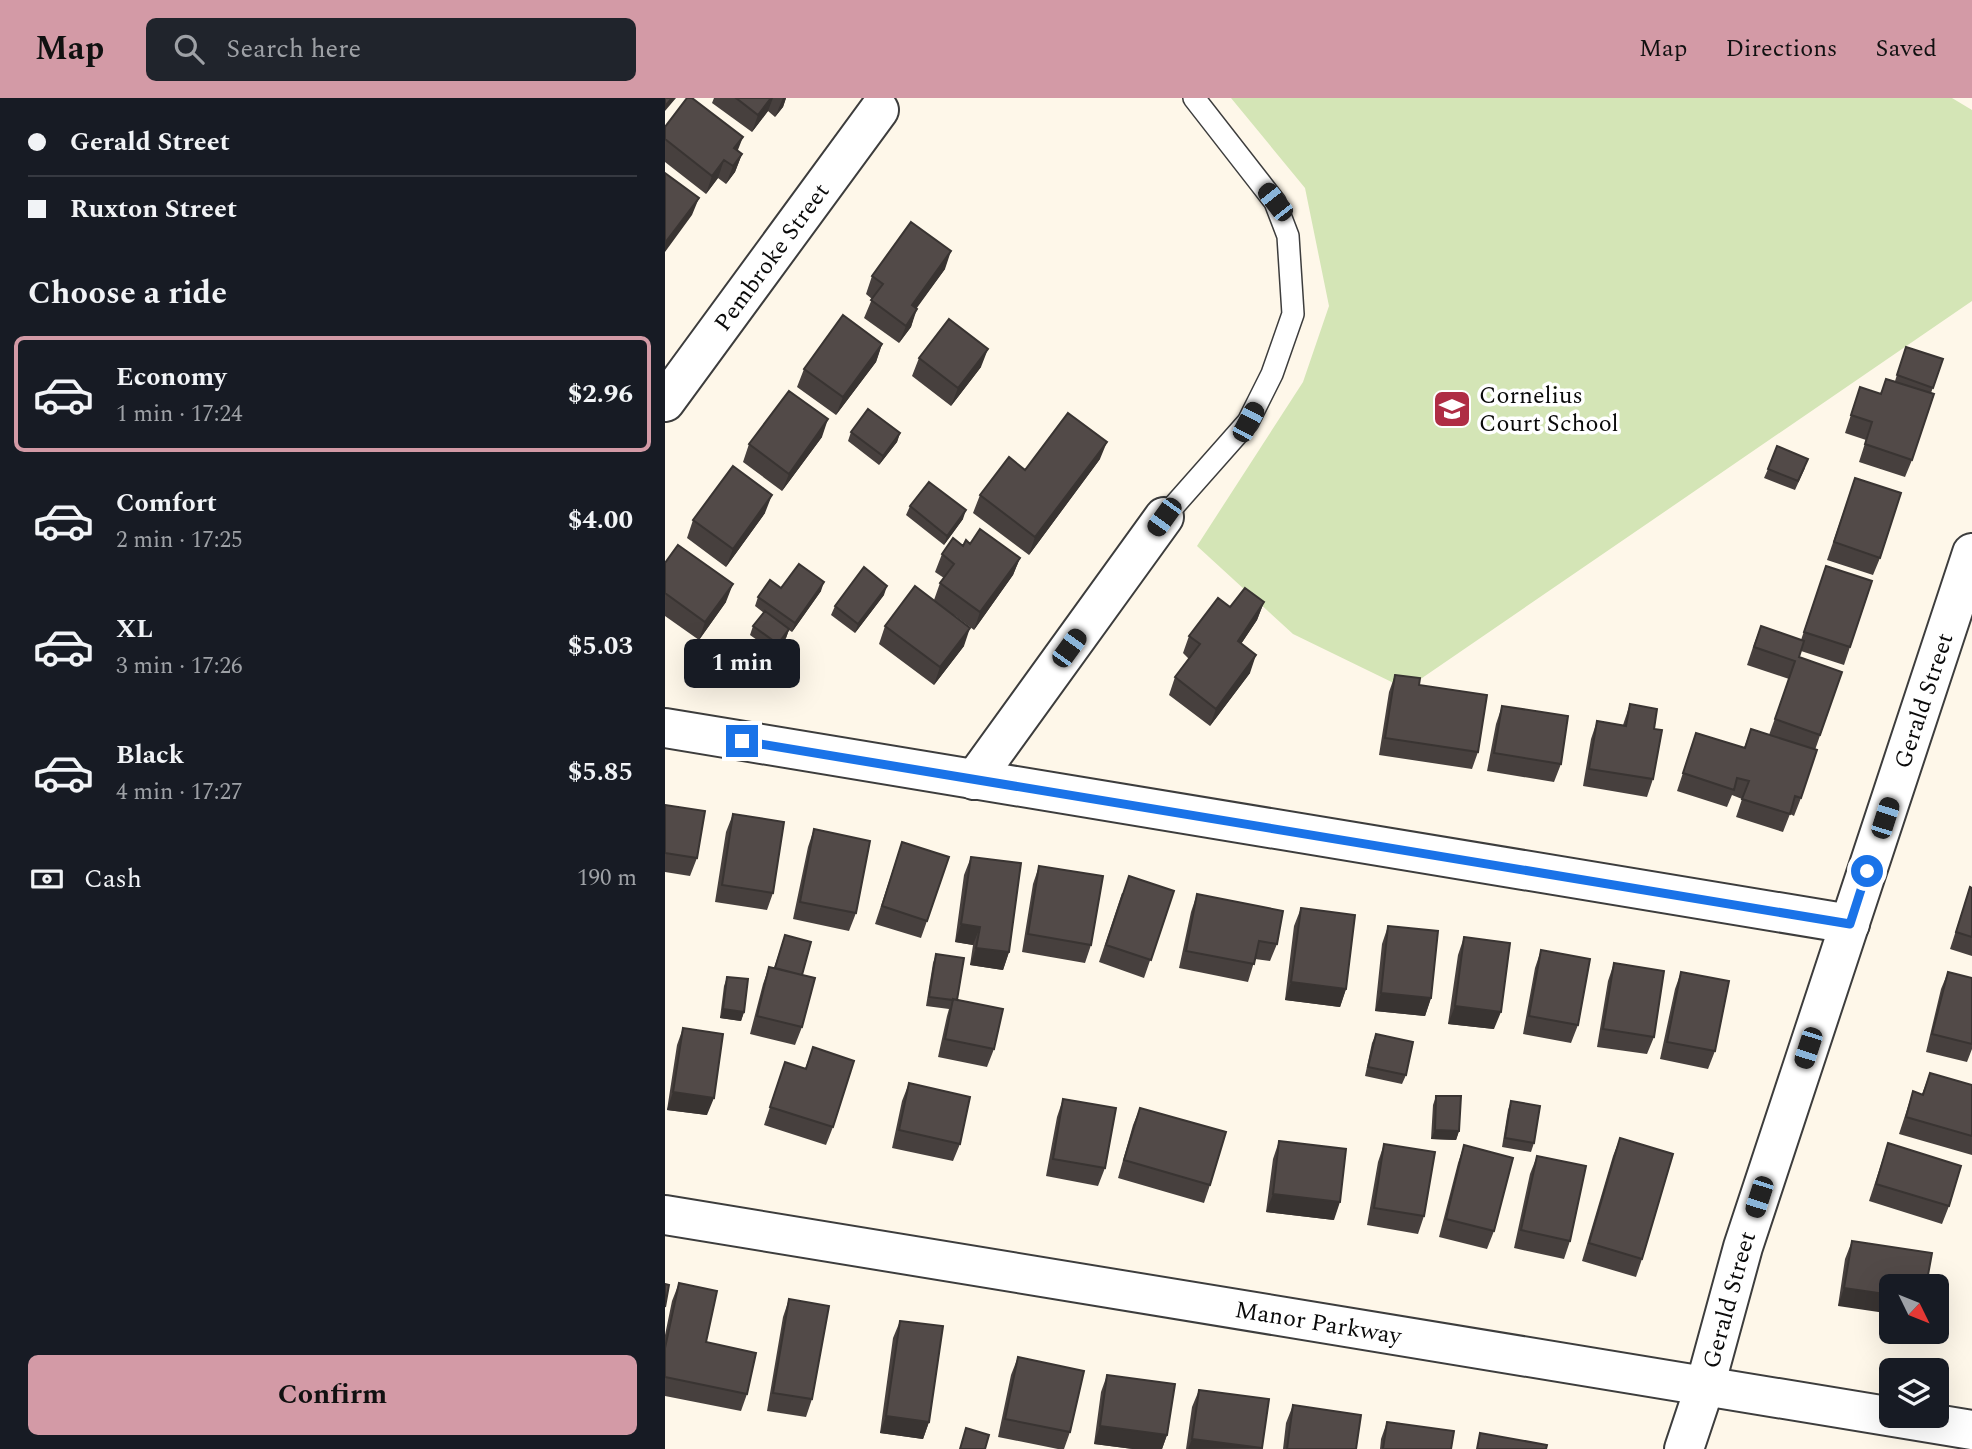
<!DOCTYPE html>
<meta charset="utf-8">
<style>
:root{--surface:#171b24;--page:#20242c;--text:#f1f3f6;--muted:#9ea1a6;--line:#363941;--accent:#d39aa6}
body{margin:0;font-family:Spectral,serif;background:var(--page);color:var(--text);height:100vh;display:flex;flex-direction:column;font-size:26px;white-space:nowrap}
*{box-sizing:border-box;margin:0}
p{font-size:23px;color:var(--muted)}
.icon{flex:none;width:38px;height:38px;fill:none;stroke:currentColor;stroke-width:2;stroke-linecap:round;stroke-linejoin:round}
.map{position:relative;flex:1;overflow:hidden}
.side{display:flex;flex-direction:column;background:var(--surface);width:665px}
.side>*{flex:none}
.guide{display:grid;align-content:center;height:154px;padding:0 28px;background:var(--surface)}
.needle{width:46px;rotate:133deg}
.controls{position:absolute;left:1214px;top:1176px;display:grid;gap:14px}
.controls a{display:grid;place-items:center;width:70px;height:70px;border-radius:10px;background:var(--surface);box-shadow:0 7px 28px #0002;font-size:35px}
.end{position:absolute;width:32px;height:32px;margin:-16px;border:9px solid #1a73e8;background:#fff;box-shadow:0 0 0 4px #fff}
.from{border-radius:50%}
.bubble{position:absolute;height:49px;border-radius:10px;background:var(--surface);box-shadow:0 7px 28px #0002;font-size:23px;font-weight:700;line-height:49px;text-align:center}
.car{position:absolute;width:21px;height:42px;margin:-21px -10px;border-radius:9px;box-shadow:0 0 5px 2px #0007;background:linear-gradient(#222 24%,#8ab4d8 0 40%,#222 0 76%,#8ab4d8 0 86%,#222 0)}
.guide b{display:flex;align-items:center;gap:24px;height:66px;font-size:26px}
.guide b+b{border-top:2px solid var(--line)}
.guide i{width:18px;height:18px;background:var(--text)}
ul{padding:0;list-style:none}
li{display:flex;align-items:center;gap:21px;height:116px;margin:0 14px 10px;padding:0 14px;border:4px solid transparent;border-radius:10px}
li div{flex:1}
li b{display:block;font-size:26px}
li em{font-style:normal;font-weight:700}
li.active{border-color:var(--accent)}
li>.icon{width:63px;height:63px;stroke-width:1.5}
h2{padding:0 28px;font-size:32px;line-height:84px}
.pay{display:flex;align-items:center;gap:18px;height:77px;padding:0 28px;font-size:26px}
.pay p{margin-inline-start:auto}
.cta{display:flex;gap:14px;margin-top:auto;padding:14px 28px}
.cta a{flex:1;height:80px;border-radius:10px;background:var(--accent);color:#111;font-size:28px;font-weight:700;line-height:80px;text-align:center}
header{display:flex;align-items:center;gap:42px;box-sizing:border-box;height:98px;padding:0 35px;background:var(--accent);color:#111}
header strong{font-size:33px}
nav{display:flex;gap:38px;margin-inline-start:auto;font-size:24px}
.search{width:490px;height:63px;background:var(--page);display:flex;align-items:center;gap:18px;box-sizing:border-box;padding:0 24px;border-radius:10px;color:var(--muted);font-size:26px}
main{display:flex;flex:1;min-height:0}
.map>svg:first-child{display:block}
.green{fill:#d4e5b6}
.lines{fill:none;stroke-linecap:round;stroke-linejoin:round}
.service-casing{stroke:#3d3d3d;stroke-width:24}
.minor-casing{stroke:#3d3d3d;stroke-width:42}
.service{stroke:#fff;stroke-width:21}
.minor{stroke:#fff;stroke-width:38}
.wall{fill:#47403e}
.shaded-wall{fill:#393432}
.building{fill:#524a48;stroke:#393432;stroke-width:2}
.route{stroke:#1a73e8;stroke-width:9}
.labels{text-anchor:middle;stroke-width:7;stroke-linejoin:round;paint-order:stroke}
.street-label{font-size:24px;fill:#0a0a0a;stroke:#fff}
.poi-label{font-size:24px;fill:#0a0a0a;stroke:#fff;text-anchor:start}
</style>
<header>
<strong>Map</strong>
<div class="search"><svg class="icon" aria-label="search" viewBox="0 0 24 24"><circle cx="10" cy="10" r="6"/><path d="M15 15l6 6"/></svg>Search here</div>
<nav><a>Map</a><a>Directions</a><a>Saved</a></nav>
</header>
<main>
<section class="side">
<div class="guide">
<b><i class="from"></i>Gerald Street</b>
<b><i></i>Ruxton Street</b>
</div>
<h2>Choose a ride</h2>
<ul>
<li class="active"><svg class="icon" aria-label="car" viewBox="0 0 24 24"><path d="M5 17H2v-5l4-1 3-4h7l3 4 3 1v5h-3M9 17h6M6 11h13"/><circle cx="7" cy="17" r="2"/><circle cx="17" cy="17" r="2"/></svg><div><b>Economy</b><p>1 min · 17:24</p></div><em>$2.96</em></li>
<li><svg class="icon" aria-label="car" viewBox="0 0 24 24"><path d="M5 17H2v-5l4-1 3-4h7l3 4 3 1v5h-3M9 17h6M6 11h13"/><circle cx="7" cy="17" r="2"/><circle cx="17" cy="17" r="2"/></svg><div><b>Comfort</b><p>2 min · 17:25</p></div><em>$4.00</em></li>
<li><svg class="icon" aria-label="car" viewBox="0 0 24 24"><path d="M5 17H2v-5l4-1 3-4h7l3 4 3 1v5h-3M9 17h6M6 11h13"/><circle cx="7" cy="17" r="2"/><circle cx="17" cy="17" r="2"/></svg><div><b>XL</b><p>3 min · 17:26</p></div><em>$5.03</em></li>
<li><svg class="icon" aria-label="car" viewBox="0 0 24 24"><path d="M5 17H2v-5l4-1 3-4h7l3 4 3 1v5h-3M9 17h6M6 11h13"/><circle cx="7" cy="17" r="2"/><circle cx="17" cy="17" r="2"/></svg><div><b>Black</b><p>4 min · 17:27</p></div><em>$5.85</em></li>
</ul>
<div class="pay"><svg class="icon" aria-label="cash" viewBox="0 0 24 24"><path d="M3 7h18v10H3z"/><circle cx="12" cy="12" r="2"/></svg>Cash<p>190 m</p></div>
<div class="cta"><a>Confirm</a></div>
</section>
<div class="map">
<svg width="1307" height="1351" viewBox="0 0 1307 1351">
<rect width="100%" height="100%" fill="#fef7e9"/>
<path class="green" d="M566,0H1287L1307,12V203L741,591L628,536L532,448L638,284L664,208L640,90Z"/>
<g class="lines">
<defs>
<path id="service" d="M499,419L583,324L607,276L628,216L623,138L610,104L529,0"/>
<g id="minor">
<path id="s1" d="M0,304L214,12"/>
<path d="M0,630L1185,826"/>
<path d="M309,682L499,419"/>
<path id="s2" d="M0,1117L1307,1332"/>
<path id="s3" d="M1019,1351L1040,1288L1078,1149L1307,455"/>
</g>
</defs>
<use href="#service" class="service-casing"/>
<use href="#minor" class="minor-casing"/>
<use href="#service" class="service"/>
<use href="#minor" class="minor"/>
</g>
<path class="wall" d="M49,0H121L118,9L110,19L103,13L87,34L47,5Z
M0,29L73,53L77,56L70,74L61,86L53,80L41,96L0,64Z
M280,171L251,210L246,229L234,245L199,220L207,201L201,196L207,178Z
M217,246L211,264L171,317L132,289L139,271Z
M1241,249L1278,261L1266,295L1247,362L1240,379L1194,364L1201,342L1180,335L1195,289L1216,296L1221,281L1230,283Z
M254,260L316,269L286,308L247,278Z
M186,334L235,335L232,344L214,367L183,343Z
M157,339L117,393L78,364L84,346Z
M435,361L364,457L308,415L315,397L360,372Z
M1140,370L1130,392L1099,380L1103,371Z
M1190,380L1215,460L1208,477L1162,462Z
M245,408L298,421L279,447L241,417Z
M100,415L61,469L22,440L28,422Z
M305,446L355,460L348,477L309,532L289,517L299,548L269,587L214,546L220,528L269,502L275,485L279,480L270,474L277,456Z
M0,465L61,504L34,542L0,518Z
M1161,468L1185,549L1179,567L1136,553L1134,559L1177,574L1150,652L1136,700L1129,718L1125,716L1118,734L1071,719L1077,701L1067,697L1062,709L1012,693L1031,635L1079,650L1086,631L1104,637L1124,581L1082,567L1089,546L1096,528L1136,542Z
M116,490L156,493L127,534L124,532L121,540L110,555L85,537L88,528L99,515L90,508L93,499Z
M219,497L190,535L166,517L170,508Z
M599,504L592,522L576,546L585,575L545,628L504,597L510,579L524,561L518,555L524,538L565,509Z
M730,577L754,587L813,654L807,671L714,657L724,594Z
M965,606L989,631L988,681L982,699L918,688L926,641L932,623L958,627Z
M837,608L896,666L889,684L822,673L831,626Z
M0,707L32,760L25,778L0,774Z
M68,716L108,795L102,812L50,804L61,734Z
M149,731L191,815L184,833L128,821L143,749Z
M237,744L262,823L256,840L210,826Z
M306,759L344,854L338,872L305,867L308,847L290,844L299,777Z
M374,768L426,847L420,865L357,854L368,786Z
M1305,789L1307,790V858L1285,851Z
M509,793L479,880L434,864L457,795Z
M532,796L612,846L605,863L590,861L583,884L514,870L526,814Z
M636,810L681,891L675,909L620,902L629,828Z
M723,828L766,900L760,918L710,913L717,846Z
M120,837L137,877V929L130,947L85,936L98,886L104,869L109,870Z
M799,839L829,931L783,926L793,857Z
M876,852L913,927L906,945L858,936L870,870Z
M271,856L292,902L329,951L322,969L273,959L282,918L284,911L261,908L268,865Z
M949,865L989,939L982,956L932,949L943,883Z
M1016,874L1050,953L1043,971L995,961L1010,891Z
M1283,874L1307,880V951L1302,964L1261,954L1276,891Z
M62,879L79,914L76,923L55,920L59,888Z
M18,930L42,1017L2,1012L12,947Z
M711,936L741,977L737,986L700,978L707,945Z
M148,949L168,1029L161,1047L99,1027L120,964L140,971Z
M1265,975L1307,987V1057L1234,1036L1248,993L1257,996Z
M244,985L295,1046L288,1063L227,1050L237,1003Z
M771,998L794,1033L791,1042L766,1041L768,1007Z
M398,1001L440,1070L433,1088L381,1078L392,1019Z
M846,1003L869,1045L866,1054L837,1049L843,1012Z
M475,1010L545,1087L539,1105L453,1080L468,1027Z
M955,1040L977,1161L971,1179L917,1163L948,1058Z
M614,1043L669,1122L601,1114L608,1061Z
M1223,1045L1284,1108L1277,1126L1204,1103Z
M719,1046L759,1118L753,1136L702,1127L713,1064Z
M799,1047L829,1133L822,1151L774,1139L793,1065Z
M872,1058L905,1143L899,1161L849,1150L865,1076Z
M1187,1143L1267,1155L1173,1208L1180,1161Z
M14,1185L41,1244L82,1296L76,1313L0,1298V1237L7,1203Z
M124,1201L147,1301L141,1319L102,1313L118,1219Z
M235,1223L264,1324L258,1341L215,1335L228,1240Z
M353,1259L405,1334L399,1351H393L333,1339L346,1277Z
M442,1277L502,1337L497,1351H468L429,1346L436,1294Z
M534,1292L604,1301L597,1351H521L527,1309Z
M628,1307L691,1351H618L621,1325Z
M722,1324L786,1351H715L716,1341Z"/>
<path class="shaded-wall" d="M7,0H11L0,13V8Z
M106,0H108L103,13L87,34L93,17Z
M118,0H121L118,9L110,19Z
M78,39L71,57L69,50Z
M77,56L70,74L61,86L68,68Z
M59,62L53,80L41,96L47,78Z
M34,100L27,117L0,154V145Z
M286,153L280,171L241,225L247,207Z
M252,211L246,229L234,245L241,228Z
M217,246L211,264L171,317L178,299Z
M323,251L316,269L286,308L293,290Z
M163,321L157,339L117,393L124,376Z
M235,335L232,344L214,367L218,358Z
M442,344L435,361L364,457L370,439Z
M107,397L100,415L61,469L68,451Z
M301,412L298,421L279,447L282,438Z
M355,460L348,477L309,532L315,514Z
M159,484L156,493L127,534L130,525Z
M68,486L61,504L34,542L40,524Z
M222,488L219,497L190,535L193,526Z
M599,504L592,522L566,561L573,543Z
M305,530L299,548L269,587L275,569Z
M124,531L121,540L110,555L113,546Z
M591,557L585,575L545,628L551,611Z
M296,826L315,829L308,847L290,844Z
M311,850L344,854L338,872L305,867Z
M626,884L681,891L675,909L620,902Z
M716,895L766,900L760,918L710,913Z
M790,908L836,914L829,931L783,926Z
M58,911L79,914L76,923L55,920Z
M8,994L49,1000L42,1017L2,1012Z
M770,1032L794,1033L791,1042L766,1041Z
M608,1096L675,1104L669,1122L601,1114Z
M1179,1190L1227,1197V1216L1173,1208Z
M221,1318L264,1324L258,1341L215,1335Z
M435,1328L502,1337L497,1351H468L429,1346Z
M527,1341L597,1350L523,1351Z"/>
<path class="building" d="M0,0H7L0,8Z
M22,0H27L78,39L69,50L77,56L68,68L59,62L47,78L0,41V29Z
M71,0H106L93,17Z
M0,75L34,100L0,145Z
M246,124L286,153L247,207L252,211L241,228L206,202L218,186L207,178Z
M178,217L217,246L178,299L139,271Z
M284,221L323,251L293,290L254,260Z
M1241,249L1278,261L1268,290L1232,277Z
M1221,281L1269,296L1247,362L1200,346L1207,324L1186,317L1195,289L1216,296Z
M124,293L163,321L124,376L84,346Z
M203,311L235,335L218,358L186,334Z
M403,315L442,344L370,439L315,397L344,359L360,372Z
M1112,348L1143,361L1133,383L1103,371Z
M68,368L107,397L68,451L28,422Z
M1190,380L1236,395L1215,460L1169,444Z
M264,384L301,412L282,438L245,408Z
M315,431L355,460L315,514L275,485L289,466L277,456L288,440L298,448L301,442L305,446Z
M13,447L68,486L40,524L0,495V465Z
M134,466L159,484L130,525L93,499L105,482L116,490Z
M1161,468L1207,483L1185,549L1139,534Z
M199,469L222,488L193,526L170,508Z
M250,488L305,530L275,569L220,528Z
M580,490L599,504L573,543L591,557L551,611L510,579L535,546L524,538L553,500L565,509Z
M100,513L124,531L113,546L88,528Z
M1096,528L1139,543L1134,559L1177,574L1155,637L1110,621L1130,563L1089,549Z
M730,577L755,580L754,587L822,597L813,654L720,640Z
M965,606L992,611L989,631L997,632L988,681L924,671L932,623L961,628Z
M837,608L903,618L896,666L829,655Z
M1086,631L1152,652L1136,700L1130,698L1125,716L1077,701L1084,683L1072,680L1069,692L1018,675L1031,635L1080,650Z
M0,707L40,713L32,760L0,755Z
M68,716L119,724L108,795L57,787Z
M149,731L205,743L191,815L135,804Z
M237,744L284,759L262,823L217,808Z
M306,759L356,765L344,854L311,850L315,829L296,826Z
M374,768L438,778L426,847L363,836Z
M464,778L509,793L486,862L441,847Z
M1305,789L1307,790V839L1291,834Z
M532,796L618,813L612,846L594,843L589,866L521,853Z
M636,810L690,817L681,891L626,884Z
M723,828L773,833L766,900L716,895Z
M120,837L146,844L137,877L110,870Z
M799,839L845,845L836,914L790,908Z
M876,852L925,861L913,927L864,918Z
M271,856L299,860L292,902L288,901V902L264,899Z
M949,865L999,873L989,939L938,931Z
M104,869L150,880L137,929L92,918Z
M1016,874L1064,883L1050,953L1002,944Z
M1283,874L1307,880V946L1267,936Z
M62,879L83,881L79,914L58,911Z
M288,901L338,911L329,951L280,941Z
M18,930L58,936L49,1000L8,994Z
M711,936L748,944L741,977L703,969Z
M148,949L189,963L168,1029L105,1009L120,964L141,971Z
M1265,975L1307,987V1038L1241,1019L1248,993L1258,997Z
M244,985L305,999L295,1046L234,1032Z
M771,998H796L794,1033L770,1032Z
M398,1001L451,1010L440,1070L388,1061Z
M846,1003L875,1008L869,1045L840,1040Z
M475,1010L561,1034L545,1087L459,1062Z
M955,1040L1008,1056L977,1161L924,1145Z
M614,1043L681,1051L675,1104L608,1096Z
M1223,1045L1296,1068L1284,1108L1211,1086Z
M719,1046L770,1054L759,1118L709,1110Z
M799,1047L848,1060L829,1133L781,1121Z
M872,1058L921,1068L905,1143L856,1132Z
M1187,1143L1267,1155L1261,1188H1227V1197L1179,1190Z
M14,1185L52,1193L41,1244L91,1255L82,1296L0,1279V1250Z
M0,1186L4,1187L0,1209Z
M124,1201L164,1208L147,1301L108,1295Z
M235,1223L278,1228L264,1324L221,1318Z
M353,1259L419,1273L405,1334L340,1321Z
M442,1277L510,1286L502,1337L435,1328Z
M534,1292L604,1301L597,1350L527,1341Z
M628,1307L696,1317L691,1351H622Z
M722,1324L789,1333L786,1351H718Z
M301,1330L324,1337L320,1351H295Z
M815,1335L882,1347L881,1351H812Z"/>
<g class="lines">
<path class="route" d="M77,643L1185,826L1202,773"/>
</g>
<defs>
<symbol id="school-square" viewBox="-11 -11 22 22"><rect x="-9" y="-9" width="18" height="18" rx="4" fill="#af2d44" stroke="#fff"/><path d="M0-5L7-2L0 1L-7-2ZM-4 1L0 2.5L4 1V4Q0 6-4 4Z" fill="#fff"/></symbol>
</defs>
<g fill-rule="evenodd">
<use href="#school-square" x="765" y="289" width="44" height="44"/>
</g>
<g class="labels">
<g class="street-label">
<text dy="8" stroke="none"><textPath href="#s1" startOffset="180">Pembroke Street</textPath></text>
<text dy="8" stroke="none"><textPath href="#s3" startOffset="786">Gerald Street</textPath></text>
<text dy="8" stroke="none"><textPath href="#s3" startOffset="156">Gerald Street</textPath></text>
<text dy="8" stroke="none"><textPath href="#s2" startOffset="662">Manor Parkway</textPath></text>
</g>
<g class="poi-label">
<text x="814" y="305">Cornelius<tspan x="814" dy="28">Court School</tspan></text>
</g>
</g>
</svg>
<div class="controls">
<a><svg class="needle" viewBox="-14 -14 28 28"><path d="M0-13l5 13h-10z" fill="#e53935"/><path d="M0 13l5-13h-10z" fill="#9ea1a6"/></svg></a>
<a><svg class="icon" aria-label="layers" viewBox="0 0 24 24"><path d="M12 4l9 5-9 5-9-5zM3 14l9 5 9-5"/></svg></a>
</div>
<i class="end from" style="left:1202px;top:773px"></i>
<i class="end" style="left:77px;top:643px"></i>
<div class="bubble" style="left:19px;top:541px;width:116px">1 min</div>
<i class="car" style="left:610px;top:104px;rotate:322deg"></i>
<i class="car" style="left:583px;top:324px;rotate:28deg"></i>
<i class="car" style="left:499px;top:419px;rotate:216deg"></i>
<i class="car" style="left:404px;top:550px;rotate:36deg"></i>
<i class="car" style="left:1220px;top:720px;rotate:18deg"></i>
<i class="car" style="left:1143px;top:950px;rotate:198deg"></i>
<i class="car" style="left:1094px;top:1099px;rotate:198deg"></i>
</div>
</main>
